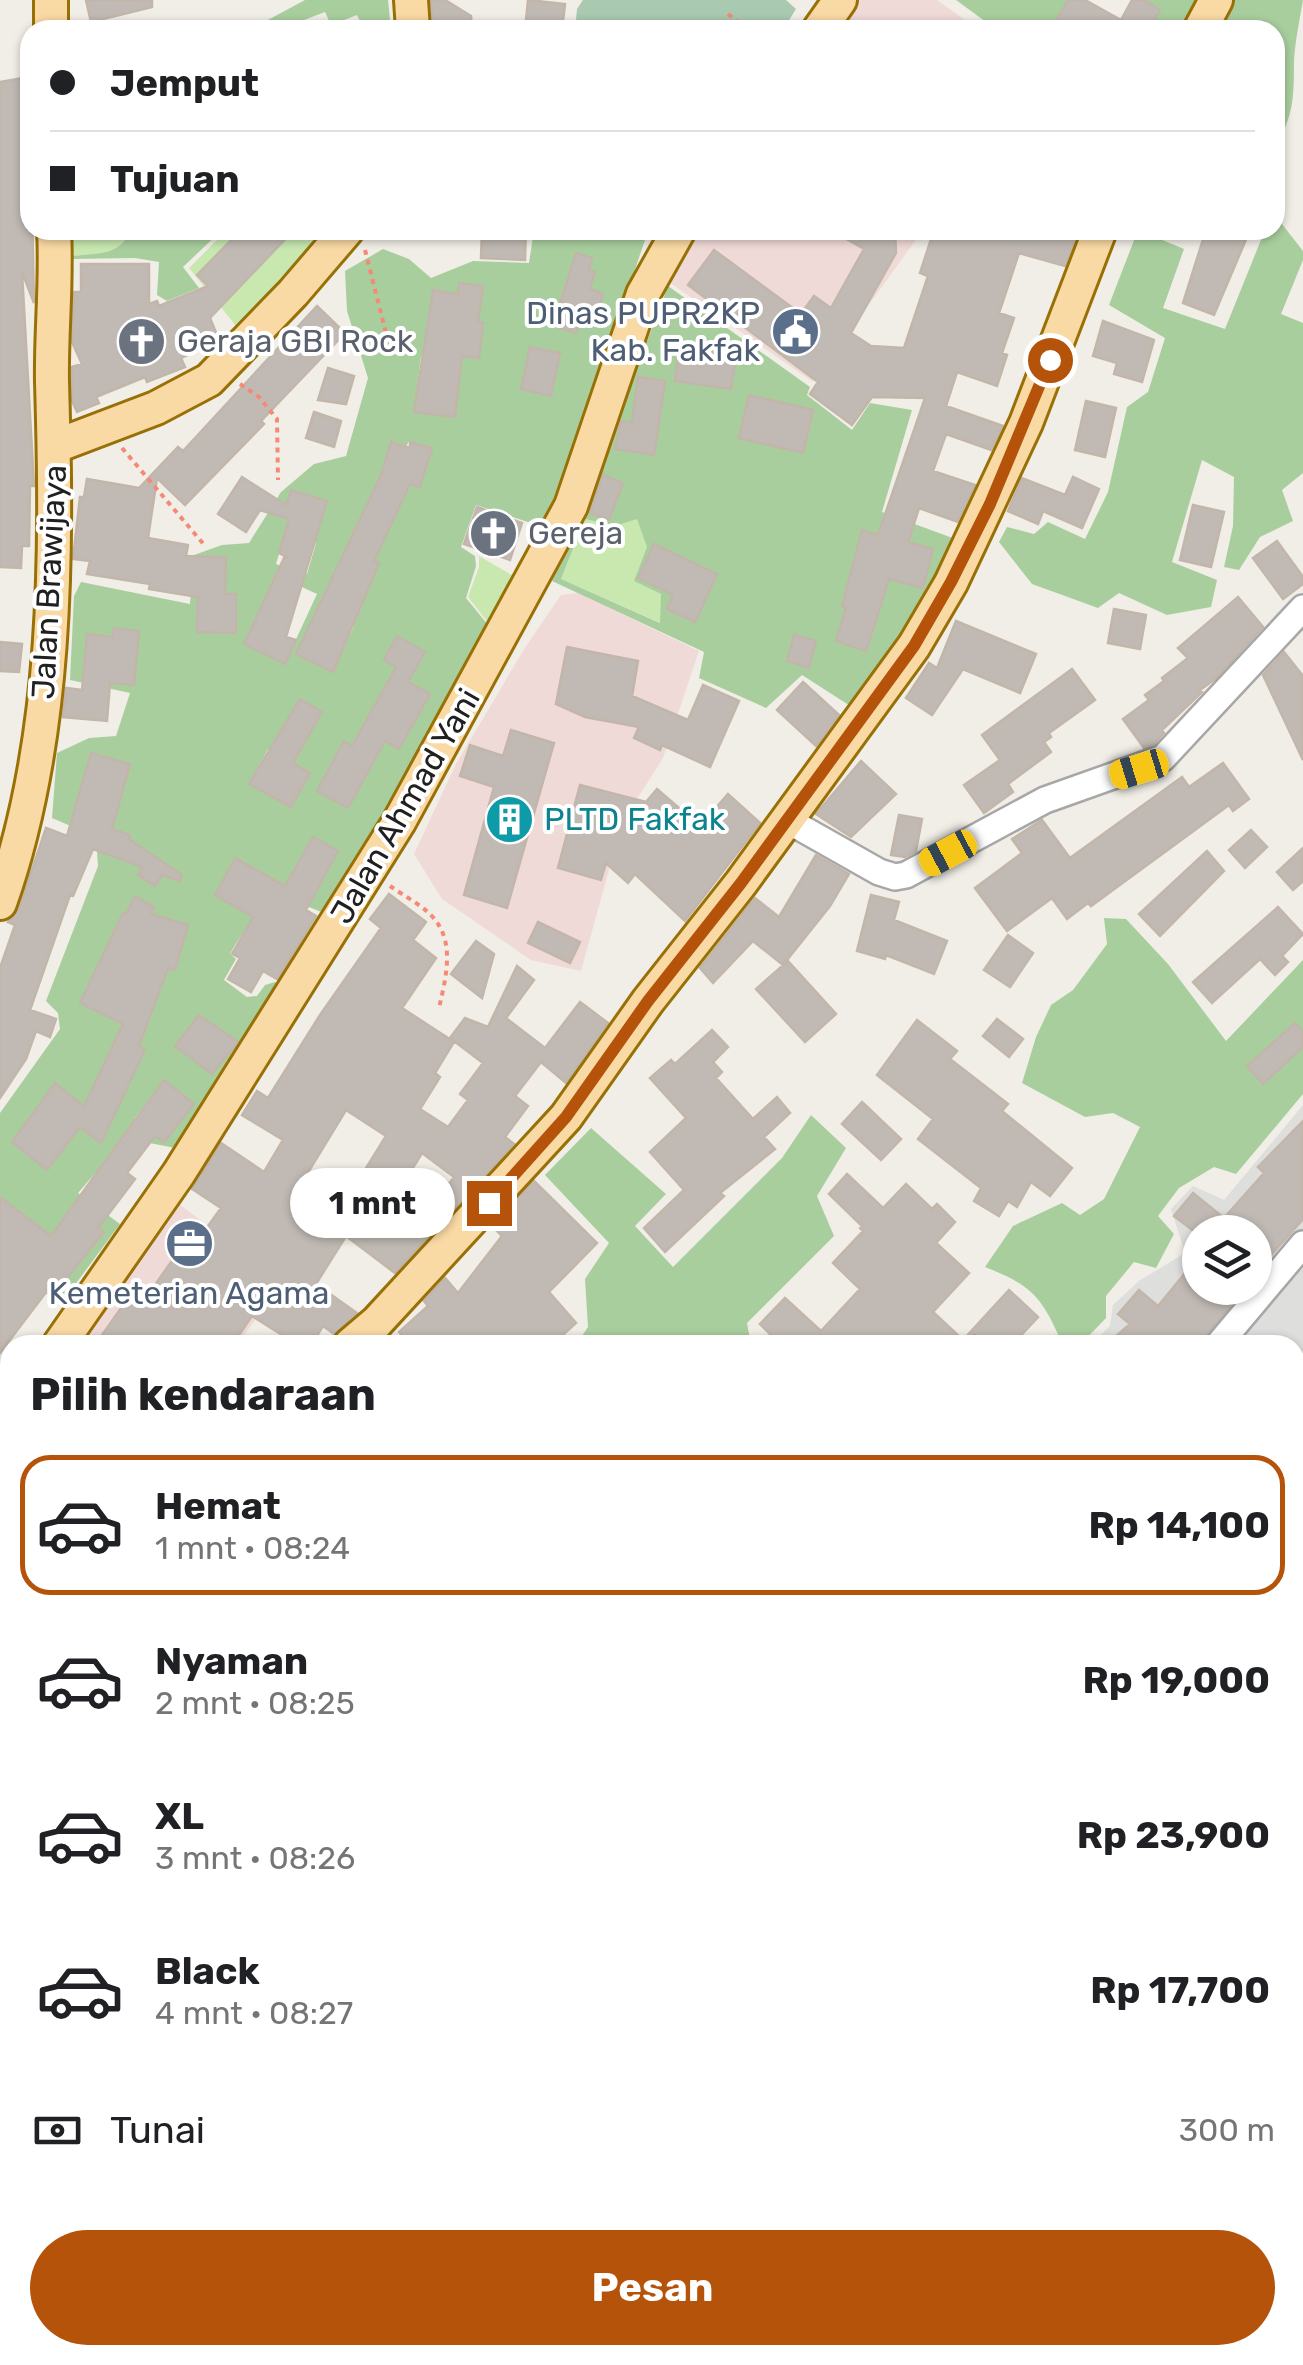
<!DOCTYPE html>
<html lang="id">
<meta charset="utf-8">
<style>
:root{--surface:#fff;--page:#f2f2f2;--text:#202124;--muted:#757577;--line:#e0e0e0;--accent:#b45309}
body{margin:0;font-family:Rubik,sans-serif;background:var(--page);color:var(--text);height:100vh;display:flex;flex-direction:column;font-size:38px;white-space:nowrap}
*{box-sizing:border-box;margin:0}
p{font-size:32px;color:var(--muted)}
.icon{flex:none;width:55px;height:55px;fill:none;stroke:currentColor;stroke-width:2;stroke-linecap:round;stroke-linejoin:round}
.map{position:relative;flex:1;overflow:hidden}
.details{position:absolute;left:0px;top:1335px;width:1305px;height:1030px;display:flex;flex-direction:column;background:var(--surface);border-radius:30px 30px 0 0;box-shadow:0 2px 8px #0004}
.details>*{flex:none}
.guide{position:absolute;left:20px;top:20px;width:1265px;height:220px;border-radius:30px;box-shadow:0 2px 8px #0004;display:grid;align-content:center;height:220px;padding:0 30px;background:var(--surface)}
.controls{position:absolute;left:1182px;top:1215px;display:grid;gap:20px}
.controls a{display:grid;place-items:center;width:90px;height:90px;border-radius:50%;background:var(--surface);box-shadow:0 2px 8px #0004;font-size:50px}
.end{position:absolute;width:45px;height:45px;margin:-22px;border:12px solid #b45309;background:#fff;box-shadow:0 0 0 5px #fff}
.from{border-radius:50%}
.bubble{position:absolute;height:70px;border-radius:35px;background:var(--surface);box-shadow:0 2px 8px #0004;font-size:32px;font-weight:700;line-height:70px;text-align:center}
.car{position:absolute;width:30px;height:60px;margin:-30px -15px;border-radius:12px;box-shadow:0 0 8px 2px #0007;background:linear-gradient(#f5c518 24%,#345 0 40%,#f5c518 0 76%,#345 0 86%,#f5c518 0)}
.guide b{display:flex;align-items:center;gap:35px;height:95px;font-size:38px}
.guide b+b{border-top:2px solid var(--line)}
.guide i{width:25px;height:25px;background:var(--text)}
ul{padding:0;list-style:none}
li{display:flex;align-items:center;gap:30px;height:140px;margin:0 20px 15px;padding:0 10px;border:5px solid transparent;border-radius:30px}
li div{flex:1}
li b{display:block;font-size:38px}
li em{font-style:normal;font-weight:700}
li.current{border-color:var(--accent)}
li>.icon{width:90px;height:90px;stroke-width:1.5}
h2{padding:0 30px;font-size:45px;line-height:120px}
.pay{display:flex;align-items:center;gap:25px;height:110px;padding:0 30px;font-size:38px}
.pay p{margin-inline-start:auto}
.cta{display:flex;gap:20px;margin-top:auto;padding:20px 30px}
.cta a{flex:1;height:115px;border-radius:60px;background:var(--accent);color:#fff;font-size:40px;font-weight:700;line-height:115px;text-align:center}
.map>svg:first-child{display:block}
.residential{fill:#dededd;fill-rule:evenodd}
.commercial{fill:#f0dad8}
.grass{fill:#c8e8b0;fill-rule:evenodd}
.forest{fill:#a9ce9e;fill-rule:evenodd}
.cemetery{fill:#a9c9b0}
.building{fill:#c1bab4;stroke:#c2b6aa;stroke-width:2.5;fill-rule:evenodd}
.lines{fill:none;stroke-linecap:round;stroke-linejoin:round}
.minor-casing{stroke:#a7a7a7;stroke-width:30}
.major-casing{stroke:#987005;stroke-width:38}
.path{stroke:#f58974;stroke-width:4;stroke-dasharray:5 5;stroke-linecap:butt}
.minor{stroke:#fff;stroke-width:25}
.major{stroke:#f9d9a4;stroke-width:32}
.route{stroke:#b45309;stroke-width:12}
.labels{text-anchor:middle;stroke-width:8;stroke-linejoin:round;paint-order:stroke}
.service-label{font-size:32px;fill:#4e5e75;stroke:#fff;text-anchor:end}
.worship-label{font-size:32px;fill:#5b616d;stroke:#fff;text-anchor:start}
.street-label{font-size:32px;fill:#202020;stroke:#fff}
.culture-label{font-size:32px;fill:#0d838f;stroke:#fff;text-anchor:start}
</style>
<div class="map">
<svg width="1303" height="2365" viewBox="0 0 1303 2365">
<rect width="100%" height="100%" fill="#f1eee7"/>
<path class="residential" d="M1303,1105V1350L1295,1358V1345H1090L1110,1326L1113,1305L1139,1281L1185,1253L1171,1209L1193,1186L1224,1200ZM1200,1232H1255V1288H1200Z"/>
<path class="commercial" d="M860,0H937L979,30H840Z
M701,230H923L813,382L666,280Z
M578,593L699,651L663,758L637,799L612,859L581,971L531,960L442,899L414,854L456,764L526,646L561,595Z
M178,1203L282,1283L237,1345H75Z"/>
<path class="grass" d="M71,230H129C123,256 95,253 73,256Z
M227,230H238L237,232L264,259L280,230H315L320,236L236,326L189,268ZM217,255L244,282L225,302L198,275Z
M637,518L648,547L635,581L662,594L661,623L561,579L585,519L615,526Z
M479,556L517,578L493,629L468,597L479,567Z
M590,2355H789L788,2365H583Z"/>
<path class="forest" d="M305,0H388L391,30H364L357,15L331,25L325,12L304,20L308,30H268L266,21Z
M956,0H1068L1061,30H997Z
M1144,0H1203L1188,30H1148L1160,10Z
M1227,0H1303C1300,18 1295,41 1294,62C1294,94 1294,118 1275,146V30H1211Z
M1275,215L1303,251V260L1281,314L1303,323V473L1282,490L1293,521L1260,537L1239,570L1224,567L1233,526L1234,477L1202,460L1172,562L1217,580L1211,607L1167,615L1119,593L1098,608L1032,584L999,542L1007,527L1034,534L1048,522L1085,539L1108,492L1127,407L1148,392L1165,338L1109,305L1138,230L1184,249L1163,308L1225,329L1265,230H1275Z
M69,230L73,256C95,253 123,256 129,230H222L183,267L199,288L167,301L157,295L159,262L135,258L70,259Z
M534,230H630L645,240L560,488L540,526L476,505L461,547L475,556L476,566L466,598L493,631L380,828L341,892L324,913L271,892C257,914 243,930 230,954L236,959L224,980L247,997L257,996L265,985L275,982L283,990C247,1043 215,1098 175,1148L129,1139L116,1155H111L78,1193L120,1224L60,1305L14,1268L0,1269V1253L27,1218L0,1197V1113L60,1029L58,1013L46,1001L98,866L96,837L52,818L57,753L89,738L116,736L130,693L70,680L74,596L81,582L190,604L194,555L222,545L249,543L281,492L314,464L346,456L368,378L347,311L345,271L383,249L409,259L431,278L473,261L529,263ZM576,253L592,258L589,270L595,273L590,289L603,294L596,316L583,312L576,333L553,326ZM434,290L456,294L449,347L427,344ZM530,347L560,354L551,395L521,389ZM421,356L461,361L455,417L414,412ZM409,441L431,449L420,486L397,479L400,467L385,462L391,442L406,447ZM375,487L402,501L380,547L353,535ZM291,491L327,501L319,528L283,517ZM285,534L316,543L307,574L276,564ZM347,548L379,563L365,594L333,579ZM198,556L225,557V594L236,595V632H198ZM276,575L317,594L285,663L244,644ZM324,612L354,626L333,672L302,657ZM114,628L139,631L133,685L109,682ZM392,673L429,694L399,748L362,727ZM300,699L322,712L301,748L280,735ZM344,742L375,759L348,807L317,790ZM268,749L310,772L291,807L249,784ZM91,754L130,765L114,823L74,811ZM313,837L338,852L317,887L293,873ZM235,858L273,880L253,916L215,895ZM161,917L188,925L175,970L148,961ZM102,957L129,970L106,1016L80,1003ZM117,1036L145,1050L114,1114L87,1102ZM164,1080L193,1104L164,1142L134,1119ZM55,1084L91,1112L74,1135L37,1107ZM34,1114L68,1140L47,1169L12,1142Z
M668,286L810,387L807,395L852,430L870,403L912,410L882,512L958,540L855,709L802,675L766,708L699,678L704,652L552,581L577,526ZM679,348L735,356L731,389L675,381ZM749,395L812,410L739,438ZM620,421L658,428L654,455L616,448ZM585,519L615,526L637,519L647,547L634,581L661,594L660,623L561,579ZM863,531L932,549L922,587ZM654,545L717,574L695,622L667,609L673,595L638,578Z
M1104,918L1126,919L1168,964L1226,1041L1303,960V1094L1236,1174L1214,1167L1179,1188L1158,1216L1174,1234L1156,1268L1134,1262L1106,1296V1318L1080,1345H1063C1042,1298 1034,1286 985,1267L1013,1226L1062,1203L1080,1215L1104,1199L1140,1127L1113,1113L1085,1117L1022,1083L1036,1037L1051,1005L1073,990L1107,944Z
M811,1115L846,1148L817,1196L834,1236L747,1323L751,1345H576L588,1327L585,1279L609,1243L545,1175L591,1128L666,1194L635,1226L673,1267L782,1158Z
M1303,1520V1906L1295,1911V1525Z
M10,1820V2222L0,2232V1832Z
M0,2253L10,2254V2355H443L434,2365H0Z"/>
<path class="cemetery" d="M583,0H786L796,9L783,30H575L577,9Z"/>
<path class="building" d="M86,0H152V7L91,22Z
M431,0H445L471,16L472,30H433Z
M528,0L565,4L562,30H525Z
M1068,0H1085L1121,20L1132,0H1144L1160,10L1148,30H1051Z
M23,78L30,118L34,303L22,272L34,486H30L29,546H22L21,568L0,567V82Z
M241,230H294L210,318L219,340L181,358L185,367L147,382L145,377L96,397L99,403L77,412L72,401V367L82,364L72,342L74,292H81V264H149V304L157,301L159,306L208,286L197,275Z
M482,230H526L525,260L481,258Z
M831,230H895L896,253L851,333L871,346L904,348L928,276L920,273L934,230H1079L1065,266L1019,253L999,313L1014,318L1002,353L1007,355L997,386L957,372L946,406L1003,426L991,450L946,434L933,471L975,485L958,522L919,508L908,542L933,549L923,588L889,579L866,651L836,641L846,607L842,606L862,530L878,535L925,398L872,397L852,425L810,394L818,382L688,285L714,250L801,314L814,296L831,308L864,249Z
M1206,230H1250L1214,315L1183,303Z
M576,253L592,258L589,270L595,272L590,289L603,294L596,316L583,312L576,333L553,326Z
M459,283L483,286L478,322L483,323L479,358L462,356L455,417L414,412L433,290L458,294Z
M317,306L345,333L261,421L264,424L185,505L157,478L148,538L188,545L186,556L226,557L225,594H236V633L197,632L198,597L149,589L150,584L87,574L90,561L73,559L80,497H84L87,479L139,488L178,447L183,451Z
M1103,321L1154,340L1142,382L1114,374L1117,363L1093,356Z
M530,347L560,353L551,396L521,389Z
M679,348L736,356L731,389L675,381Z
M328,368L354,376L346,404L318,400Z
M638,377L665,381L654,455L615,449L621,421L632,423Z
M749,395L813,410L803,453L739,438Z
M1086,401L1116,408L1105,457L1075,450Z
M314,412L341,421L334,447L306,438Z
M391,442L410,448V442L432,448L420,487L410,484L374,561L379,563L333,672L296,654L381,475Z
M603,475L623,483L609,520L590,513Z
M242,477L286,505L291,490L327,501L286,637L296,640L285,664L244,644L284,558H288L279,553L289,519L260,510L246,532L218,514Z
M1073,477L1099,489L1082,528L1043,511L1038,524L1008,511L1022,478L1065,495Z
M1193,505L1224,512L1211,567L1180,560Z
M477,507L522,523L510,560L464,544Z
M1277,541L1303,577V584L1283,599L1253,558Z
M654,544L717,574L695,622L667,609L673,595L638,578Z
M1238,597L1263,627L1215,679L1200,690L1202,692L1162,730L1164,733L1154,744L1144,748L1123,719L1149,700L1145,695L1164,681L1162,678L1188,658L1178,648Z
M1114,609L1146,615L1140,649L1108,643Z
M956,621L1036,654L1020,693L963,669L932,715L906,698L929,663L937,668Z
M114,628L139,631L134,685L110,683L107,721L63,717L66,688L82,690L87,634L113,637Z
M794,635L816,641L809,668L787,661Z
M397,636L425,652L408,682L430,694L399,749L385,741L348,808L317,791L344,741L352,746L396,667L384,660Z
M0,642L22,644L19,672L0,671Z
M567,647L638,661L632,696L688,720L703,685L739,701L710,767L662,745L660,750L634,738L639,727L585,717L556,704Z
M1284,652L1303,676V760L1263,675Z
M1072,669L1095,700L1049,733L1051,737L1044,742L1051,752L1008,784L1013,792L984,813L964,785L1000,760L982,735Z
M803,682L839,715L816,746L777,710Z
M300,699L322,712L293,763L310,773L291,807L249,784Z
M511,730L554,743L507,908L464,895L494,787L460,776L470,745L503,756Z
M91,753L130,764L112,829L130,835L129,839L182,875L180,881L162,875L155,886L138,875L143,867L93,849L73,896L70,895L30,1010L56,1019L50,1037L36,1031L26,1059L0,1098V968L15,925L8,922L19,909L46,828L67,836Z
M861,761L896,794L851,837L816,814Z
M1223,763L1249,799L1233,811L1229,805L1091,906L1088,903L1067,919L1052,898L1007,931L975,888L1022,853L1012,839L1042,820L1070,858L1182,777L1189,787Z
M580,785L646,802L657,789L700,826L728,794L760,823L685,921L635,874L628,883L606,863L601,880L558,868Z
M899,815L922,819L916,851L905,857L891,855Z
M1251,830L1267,847L1245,868L1229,850Z
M313,837L338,851L306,910L316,916L277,979L263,971L251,992L228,979L240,958L232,954L253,917L215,895L235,858L285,886Z
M1303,848V881L1293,890L1277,872Z
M1207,851L1224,871L1160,936L1139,914Z
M816,855L849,874L830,906L783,965L753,941L713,983L700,968L755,898L779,917Z
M389,894L426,922L413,940L436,958L402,1008L454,1042L435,1073L440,1077L420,1109L448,1127L468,1100L460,1094L483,1063L450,1038L465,1018L488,1027L517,966L534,980L506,1018L545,1048L580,1002L608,1023L566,1083L541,1062L515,1096L528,1106L505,1137L514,1144L395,1273L346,1236L316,1284L357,1313L334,1334L323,1326L311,1345H298L252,1316L232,1345H95L138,1284L150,1292L176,1255L183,1261L221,1208L192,1189L221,1143L264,1172L283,1140L242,1115L257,1091L268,1098L320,1015L381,928L370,919ZM346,1110L386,1136L347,1199L307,1174ZM422,1153L454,1177L432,1206L403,1184Z
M871,895L899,902L894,920L947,941L934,974L886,955L885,959L857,951Z
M135,896L154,907L151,914L188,925L175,970L168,968L139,1046L145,1050L101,1143L80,1127L47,1170L12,1142L55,1083L84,1106L123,1024L80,1003L123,913L126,914Z
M1278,907L1303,934L1282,956L1288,962L1275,975L1260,959L1212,1003L1193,982Z
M538,922L580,942L570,963L528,943Z
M1008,935L1033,953L1010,987L984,970Z
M476,941L494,954L482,998L451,974Z
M788,961L836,1014L805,1042L756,989Z
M199,1015L238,1042L212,1074L175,1046Z
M997,1019L1023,1039L1009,1057L983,1036Z
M917,1020L957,1051L950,1059L1008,1104L1002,1111L1072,1168L1050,1196L1031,1182L1017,1207L1008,1201L999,1216L974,1201L981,1188L918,1139L933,1119L877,1075Z
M1295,1023L1303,1032V1047L1263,1084L1247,1066Z
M712,1030L728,1047L713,1062L722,1072L716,1078L753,1119L777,1097L790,1113L764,1137L775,1149L720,1193L724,1196L665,1252L644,1228L684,1190L650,1152L686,1118L650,1078L671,1060L675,1064Z
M164,1080L194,1104L164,1142L155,1136L127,1173L135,1179L98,1228L104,1232L62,1284L56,1279L0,1353V1197L51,1236Z
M862,1102L901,1139L881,1160L842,1124Z
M1303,1121V1219L1255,1273V1232H1195L1174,1216L1193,1193L1224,1218L1264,1173L1258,1167Z
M847,1174L883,1208L906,1184L932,1209L937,1204L955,1222L936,1243L969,1273L933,1312L963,1340L1009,1290L1038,1317L1012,1345H781L760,1324L785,1298L821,1331L860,1289L833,1263L863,1231L860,1228L862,1226L829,1194Z
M534,1181L597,1243L549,1292L576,1323L552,1345H411L399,1332L428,1306L424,1301L445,1278L458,1293L502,1236L492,1226Z
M1200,1255V1288H1245L1198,1345H1106L1130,1324L1118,1314L1139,1290L1158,1306Z"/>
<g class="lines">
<defs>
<path id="minor" d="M787,820L879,872L895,877L906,875L1045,800L1163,758L1303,608
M1218,1345L1303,1244
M1158,2365L1303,2358"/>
<path id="major" d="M51,0V30
M411,0L413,30
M819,30L840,0
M1200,30L1216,0
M56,446L156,408L209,380L293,293L347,230
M0,903C58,739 57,554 52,382C51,332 57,281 54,230
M59,1345L179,1173L399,822L571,506L643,294L679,230
M350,1345L377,1322L566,1117L648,1001L741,883L914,646L951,583L1026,423L1100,230
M0,1412L10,1403
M0,1582L10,1575
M1295,2058L1303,2057
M556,2365L564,2355"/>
</defs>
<use href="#minor" class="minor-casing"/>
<use href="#major" class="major-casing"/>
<path class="path" d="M728,14L748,30
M365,250L389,345
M240,384L259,397L277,419L278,480
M122,448L206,547
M390,886C404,896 426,907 436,921C455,946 445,981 439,1008
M973,1335L985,1345
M876,2355L878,2365"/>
<use href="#minor" class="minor"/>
<use href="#major" class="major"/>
</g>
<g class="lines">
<path class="route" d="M489,1203L566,1117L648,1001L741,883L914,646L951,582L990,504L1050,360"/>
</g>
<defs>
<symbol id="civic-disc" viewBox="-11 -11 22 22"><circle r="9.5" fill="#5c6f8a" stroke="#fff"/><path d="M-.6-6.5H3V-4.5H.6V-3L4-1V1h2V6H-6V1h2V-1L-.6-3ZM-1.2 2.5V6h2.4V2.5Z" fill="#fff"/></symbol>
<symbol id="church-disc" viewBox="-11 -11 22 22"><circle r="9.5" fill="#6b7280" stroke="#fff"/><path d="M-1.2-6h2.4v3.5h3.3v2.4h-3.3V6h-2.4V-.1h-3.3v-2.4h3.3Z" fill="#fff"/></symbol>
<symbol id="building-disc" viewBox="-11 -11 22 22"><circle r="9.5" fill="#0f9aa8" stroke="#fff"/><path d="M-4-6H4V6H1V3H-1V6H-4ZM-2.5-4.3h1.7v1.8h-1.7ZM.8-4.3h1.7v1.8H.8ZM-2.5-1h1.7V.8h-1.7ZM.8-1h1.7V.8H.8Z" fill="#fff"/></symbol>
<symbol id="office-disc" viewBox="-11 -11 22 22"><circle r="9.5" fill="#5c6f8a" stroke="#fff"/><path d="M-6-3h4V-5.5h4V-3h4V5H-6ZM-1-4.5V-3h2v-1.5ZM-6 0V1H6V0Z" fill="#fff"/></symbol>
</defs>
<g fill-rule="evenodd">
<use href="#civic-disc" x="768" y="304" width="55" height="55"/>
<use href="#church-disc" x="114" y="314" width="55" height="55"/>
<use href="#church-disc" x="466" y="506" width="55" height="55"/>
<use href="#building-disc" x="482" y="792" width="55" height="55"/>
<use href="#office-disc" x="162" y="1216" width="55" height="55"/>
</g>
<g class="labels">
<g class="service-label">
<text x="760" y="324">Dinas PUPR2KP<tspan x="760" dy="37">Kab. Fakfak</tspan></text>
<text x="189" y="1304" text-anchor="middle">Kemeterian Agama</text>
</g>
<g class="worship-label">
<text x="177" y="352">Geraja GBI Rock</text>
<text x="528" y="544">Gereja</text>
</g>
<g class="street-label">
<text transform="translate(49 582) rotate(-87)" y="11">Jalan Brawijaya</text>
<text transform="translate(405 806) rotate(-60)" y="11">Jalan Ahmad Yani</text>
</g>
<g class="culture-label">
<text x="544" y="830">PLTD Fakfak</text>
</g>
</g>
</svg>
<div class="controls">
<a><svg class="icon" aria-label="layers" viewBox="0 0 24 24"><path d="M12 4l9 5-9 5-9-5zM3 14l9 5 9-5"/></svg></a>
</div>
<i class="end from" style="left:1050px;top:360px"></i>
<i class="end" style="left:489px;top:1203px"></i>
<div class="bubble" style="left:290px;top:1168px;width:165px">1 mnt</div>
<i class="car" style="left:1139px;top:769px;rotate:253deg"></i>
<i class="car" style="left:948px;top:853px;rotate:242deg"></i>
<div class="guide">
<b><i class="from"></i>Jemput</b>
<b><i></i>Tujuan</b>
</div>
<section class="details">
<h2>Pilih kendaraan</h2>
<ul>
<li class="current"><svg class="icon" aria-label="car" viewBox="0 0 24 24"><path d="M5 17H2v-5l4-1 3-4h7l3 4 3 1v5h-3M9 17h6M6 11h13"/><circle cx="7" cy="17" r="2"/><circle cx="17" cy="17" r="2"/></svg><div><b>Hemat</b><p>1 mnt · 08:24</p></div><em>Rp 14,100</em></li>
<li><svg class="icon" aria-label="car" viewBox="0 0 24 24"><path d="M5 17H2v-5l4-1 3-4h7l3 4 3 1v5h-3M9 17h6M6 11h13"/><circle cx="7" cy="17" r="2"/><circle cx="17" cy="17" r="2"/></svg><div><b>Nyaman</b><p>2 mnt · 08:25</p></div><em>Rp 19,000</em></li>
<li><svg class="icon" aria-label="car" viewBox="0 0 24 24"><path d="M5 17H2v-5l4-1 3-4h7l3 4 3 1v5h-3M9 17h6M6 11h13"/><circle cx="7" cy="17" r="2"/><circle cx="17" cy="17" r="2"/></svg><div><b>XL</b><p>3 mnt · 08:26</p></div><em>Rp 23,900</em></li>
<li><svg class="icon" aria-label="car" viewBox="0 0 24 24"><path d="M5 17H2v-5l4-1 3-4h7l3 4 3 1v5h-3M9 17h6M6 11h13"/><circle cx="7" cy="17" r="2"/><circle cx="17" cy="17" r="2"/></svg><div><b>Black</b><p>4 mnt · 08:27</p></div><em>Rp 17,700</em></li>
</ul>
<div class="pay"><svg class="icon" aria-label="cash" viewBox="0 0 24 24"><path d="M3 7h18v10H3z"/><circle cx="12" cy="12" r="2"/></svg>Tunai<p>300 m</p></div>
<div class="cta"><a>Pesan</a></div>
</section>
</div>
